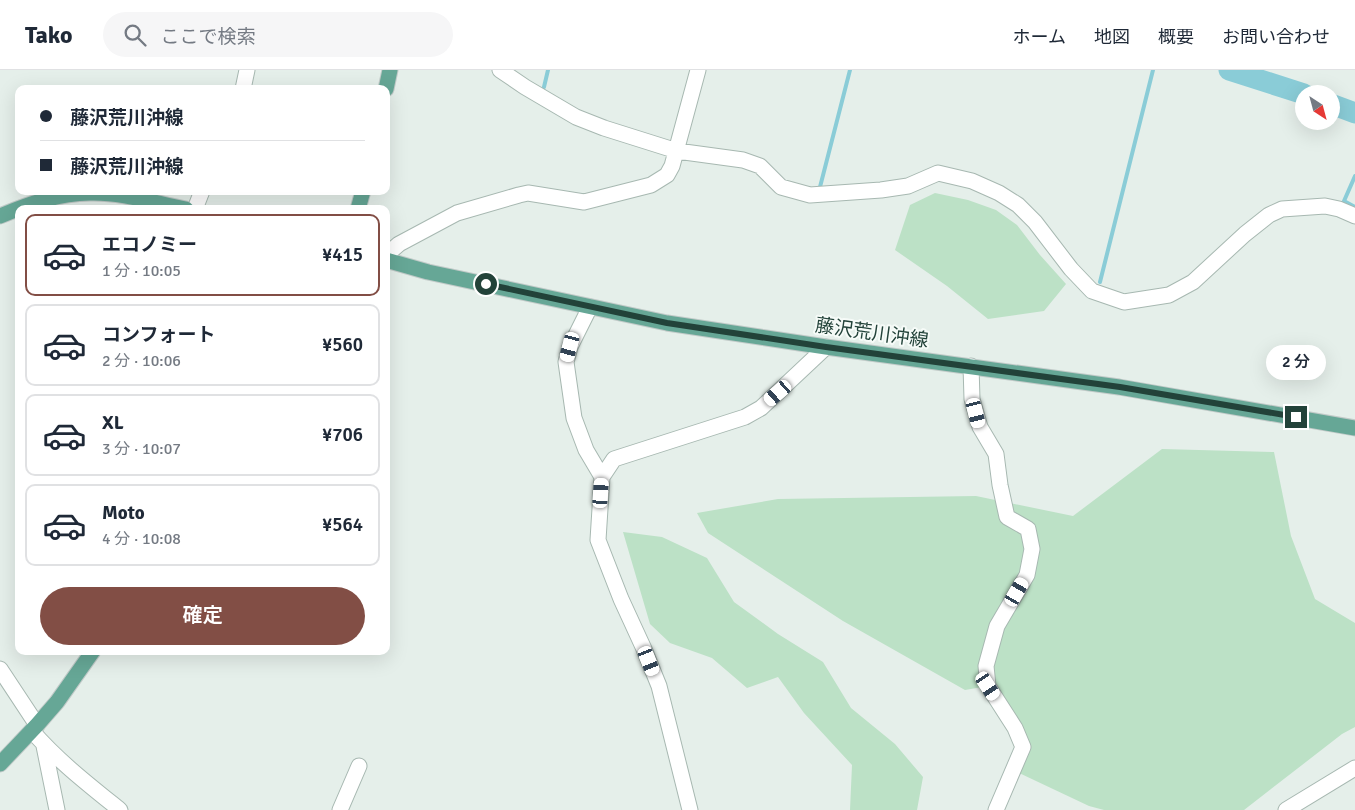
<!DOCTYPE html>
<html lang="ja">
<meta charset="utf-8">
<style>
:root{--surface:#fff;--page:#f6f6f7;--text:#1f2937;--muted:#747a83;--line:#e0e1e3;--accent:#824e45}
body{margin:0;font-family:Signika,"Noto Sans JP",sans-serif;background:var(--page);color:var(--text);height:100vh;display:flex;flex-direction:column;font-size:19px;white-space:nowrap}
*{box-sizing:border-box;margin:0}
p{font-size:16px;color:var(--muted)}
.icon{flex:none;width:28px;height:28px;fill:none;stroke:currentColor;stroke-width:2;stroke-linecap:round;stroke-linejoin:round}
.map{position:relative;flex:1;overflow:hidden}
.panel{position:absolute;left:15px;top:135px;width:375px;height:450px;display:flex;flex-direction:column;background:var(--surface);border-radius:10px;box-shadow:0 5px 20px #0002}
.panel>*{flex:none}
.hud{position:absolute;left:15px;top:15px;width:375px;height:110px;border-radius:10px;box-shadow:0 5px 20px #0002;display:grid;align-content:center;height:110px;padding:0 25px;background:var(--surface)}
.needle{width:32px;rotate:144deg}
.controls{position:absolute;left:1295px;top:15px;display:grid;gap:10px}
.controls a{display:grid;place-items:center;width:45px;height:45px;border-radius:50%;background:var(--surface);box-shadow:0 5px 20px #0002;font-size:25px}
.end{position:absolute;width:22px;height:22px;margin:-11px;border:6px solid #224239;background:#fff;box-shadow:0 0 0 2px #fff}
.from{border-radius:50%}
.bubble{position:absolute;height:35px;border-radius:18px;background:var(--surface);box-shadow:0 5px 20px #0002;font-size:16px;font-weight:600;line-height:35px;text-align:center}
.car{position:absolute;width:15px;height:30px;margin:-15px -8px;border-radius:6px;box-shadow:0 0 4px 1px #0007;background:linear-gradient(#fff 24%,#345 0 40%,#fff 0 76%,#345 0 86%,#fff 0)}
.hud b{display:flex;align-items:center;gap:18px;height:48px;font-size:19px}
.hud b+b{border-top:1px solid var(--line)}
.hud i{width:12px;height:12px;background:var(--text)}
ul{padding:9px 0 0;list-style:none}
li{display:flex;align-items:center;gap:15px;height:82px;margin:0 10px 8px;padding:0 15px;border:2px solid var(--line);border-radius:10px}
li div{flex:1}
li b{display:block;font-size:19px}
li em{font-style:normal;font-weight:600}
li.selected{border-color:var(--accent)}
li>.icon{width:45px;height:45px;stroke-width:1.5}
.action{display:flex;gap:10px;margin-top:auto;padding:10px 25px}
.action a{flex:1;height:58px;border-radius:30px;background:var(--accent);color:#fff;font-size:20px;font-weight:600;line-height:58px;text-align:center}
header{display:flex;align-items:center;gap:30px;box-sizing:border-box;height:70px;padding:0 25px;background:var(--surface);border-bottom:1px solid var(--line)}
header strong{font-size:24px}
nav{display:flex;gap:28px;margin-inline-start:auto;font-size:18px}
.search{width:350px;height:45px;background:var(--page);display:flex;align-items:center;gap:12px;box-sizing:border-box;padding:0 18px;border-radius:28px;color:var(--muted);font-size:19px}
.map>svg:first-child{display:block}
.green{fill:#bce1c6}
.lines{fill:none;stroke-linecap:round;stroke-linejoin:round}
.stream{stroke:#8accd7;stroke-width:4}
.river{stroke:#8accd7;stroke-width:21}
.minor-casing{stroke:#a7b8b1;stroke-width:17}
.major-casing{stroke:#c1cac8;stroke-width:17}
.minor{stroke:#fff;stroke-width:15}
.major{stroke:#66a796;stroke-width:15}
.route{stroke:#224239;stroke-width:6}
.labels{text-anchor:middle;stroke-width:4;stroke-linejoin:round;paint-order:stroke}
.street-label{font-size:19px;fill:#224239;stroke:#f6fbf8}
</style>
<header>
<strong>Tako</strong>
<div class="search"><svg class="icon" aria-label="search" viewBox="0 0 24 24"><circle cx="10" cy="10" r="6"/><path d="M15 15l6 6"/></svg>ここで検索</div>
<nav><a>ホーム</a><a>地図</a><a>概要</a><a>お問い合わせ</a></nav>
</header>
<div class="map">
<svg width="1355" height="740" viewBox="0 0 1355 740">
<rect width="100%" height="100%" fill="#e5efea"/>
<path class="green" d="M935,123L968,130L996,140L1017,155L1040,185L1066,214L1044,241L988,249L947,216L895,180L910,135Z
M1162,379L1274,382L1291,466L1315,529L1355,553V657L1342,664L1244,740H1104L1089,736L1017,702L1023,677L988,616L965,620L843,551L708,463L697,443L778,429L976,426L1073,446Z
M623,462L662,467L707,488L734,532L778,564L823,592L851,638L895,674L923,707L917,740H850L852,695L804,643L778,607L747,618L712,588L670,573L650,554Z"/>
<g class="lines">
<path class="stream" d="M544,17L548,0
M1355,106L1344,131L1355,137
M820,117L850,0
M1100,212L1153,0"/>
<path class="river" d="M1229,0L1304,24
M1331,34L1355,43"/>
<defs>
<path id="minor" d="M500,0L525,17L576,47L604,58L677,81L743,90L760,96L781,117L810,125L881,120L908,116L938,103L972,111L999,123L1018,135L1035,152L1071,199L1092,221L1124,232L1169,225L1193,212L1245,164L1269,145L1282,139L1325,136L1339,139L1355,146
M243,19L247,0
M195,139L202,121
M386,190L391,181L399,174L457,143L519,125L528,123L584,132L651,115L667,105L672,96L698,0
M590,237L570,277L566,292L574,348L586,380L602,407
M971,296L972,329L980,357L996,384L1000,415L1007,447L1028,459L1032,479L1027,505L997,556L986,596L988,616L1015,658L1023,677L996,740
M0,599L37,655
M32,661C58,691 89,715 120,740
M44,676L57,740
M340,740L359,696
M690,740L659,616L644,579L621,529L598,470L602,407L614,389L745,347L761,338L826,277
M1286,740L1355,698"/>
<path id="major" d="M386,19L390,0
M358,139L363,121
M0,146C29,134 59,123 90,123C122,122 155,133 186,139
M386,190L428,202L667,253L826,277L1119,317L1355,358
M0,694L37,655L57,632L93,581"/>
</defs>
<use href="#minor" class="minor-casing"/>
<use href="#major" class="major-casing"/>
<use href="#minor" class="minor"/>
<use href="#major" class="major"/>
</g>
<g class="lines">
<path class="route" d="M486,214L667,253L826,277L1120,317L1296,347"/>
</g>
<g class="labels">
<g class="street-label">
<text transform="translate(872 262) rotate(8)" y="7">藤沢荒川沖線</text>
</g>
</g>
</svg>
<div class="controls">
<a><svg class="needle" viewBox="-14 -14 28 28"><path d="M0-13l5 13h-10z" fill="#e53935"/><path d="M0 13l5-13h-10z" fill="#747a83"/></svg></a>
</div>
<i class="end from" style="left:486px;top:214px"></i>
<i class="end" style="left:1296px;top:347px"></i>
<div class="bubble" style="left:1266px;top:275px;width:60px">2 分</div>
<i class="car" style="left:570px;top:277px;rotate:195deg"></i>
<i class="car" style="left:778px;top:323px;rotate:229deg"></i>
<i class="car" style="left:976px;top:343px;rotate:166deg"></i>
<i class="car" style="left:601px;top:423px;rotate:4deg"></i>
<i class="car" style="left:1017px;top:522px;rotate:30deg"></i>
<i class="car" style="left:649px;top:591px;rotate:158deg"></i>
<i class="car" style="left:988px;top:616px;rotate:147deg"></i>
<div class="hud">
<b><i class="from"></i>藤沢荒川沖線</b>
<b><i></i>藤沢荒川沖線</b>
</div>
<section class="panel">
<ul>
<li class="selected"><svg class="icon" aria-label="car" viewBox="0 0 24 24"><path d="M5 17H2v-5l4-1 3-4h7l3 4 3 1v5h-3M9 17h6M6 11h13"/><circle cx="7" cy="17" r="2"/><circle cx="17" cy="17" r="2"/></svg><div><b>エコノミー</b><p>1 分 · 10:05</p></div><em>¥415</em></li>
<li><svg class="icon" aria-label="car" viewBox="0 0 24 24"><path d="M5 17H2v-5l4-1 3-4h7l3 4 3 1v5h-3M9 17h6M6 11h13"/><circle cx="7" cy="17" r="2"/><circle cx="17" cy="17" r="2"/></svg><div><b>コンフォート</b><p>2 分 · 10:06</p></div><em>¥560</em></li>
<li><svg class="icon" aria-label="car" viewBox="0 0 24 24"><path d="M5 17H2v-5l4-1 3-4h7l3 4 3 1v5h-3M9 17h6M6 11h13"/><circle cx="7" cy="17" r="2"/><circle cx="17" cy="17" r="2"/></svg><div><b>XL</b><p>3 分 · 10:07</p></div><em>¥706</em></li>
<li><svg class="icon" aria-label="car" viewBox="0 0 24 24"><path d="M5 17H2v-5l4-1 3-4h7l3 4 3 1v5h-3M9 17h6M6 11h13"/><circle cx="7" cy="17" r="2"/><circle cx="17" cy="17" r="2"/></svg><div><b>Moto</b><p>4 分 · 10:08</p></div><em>¥564</em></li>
</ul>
<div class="action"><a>確定</a></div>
</section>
</div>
